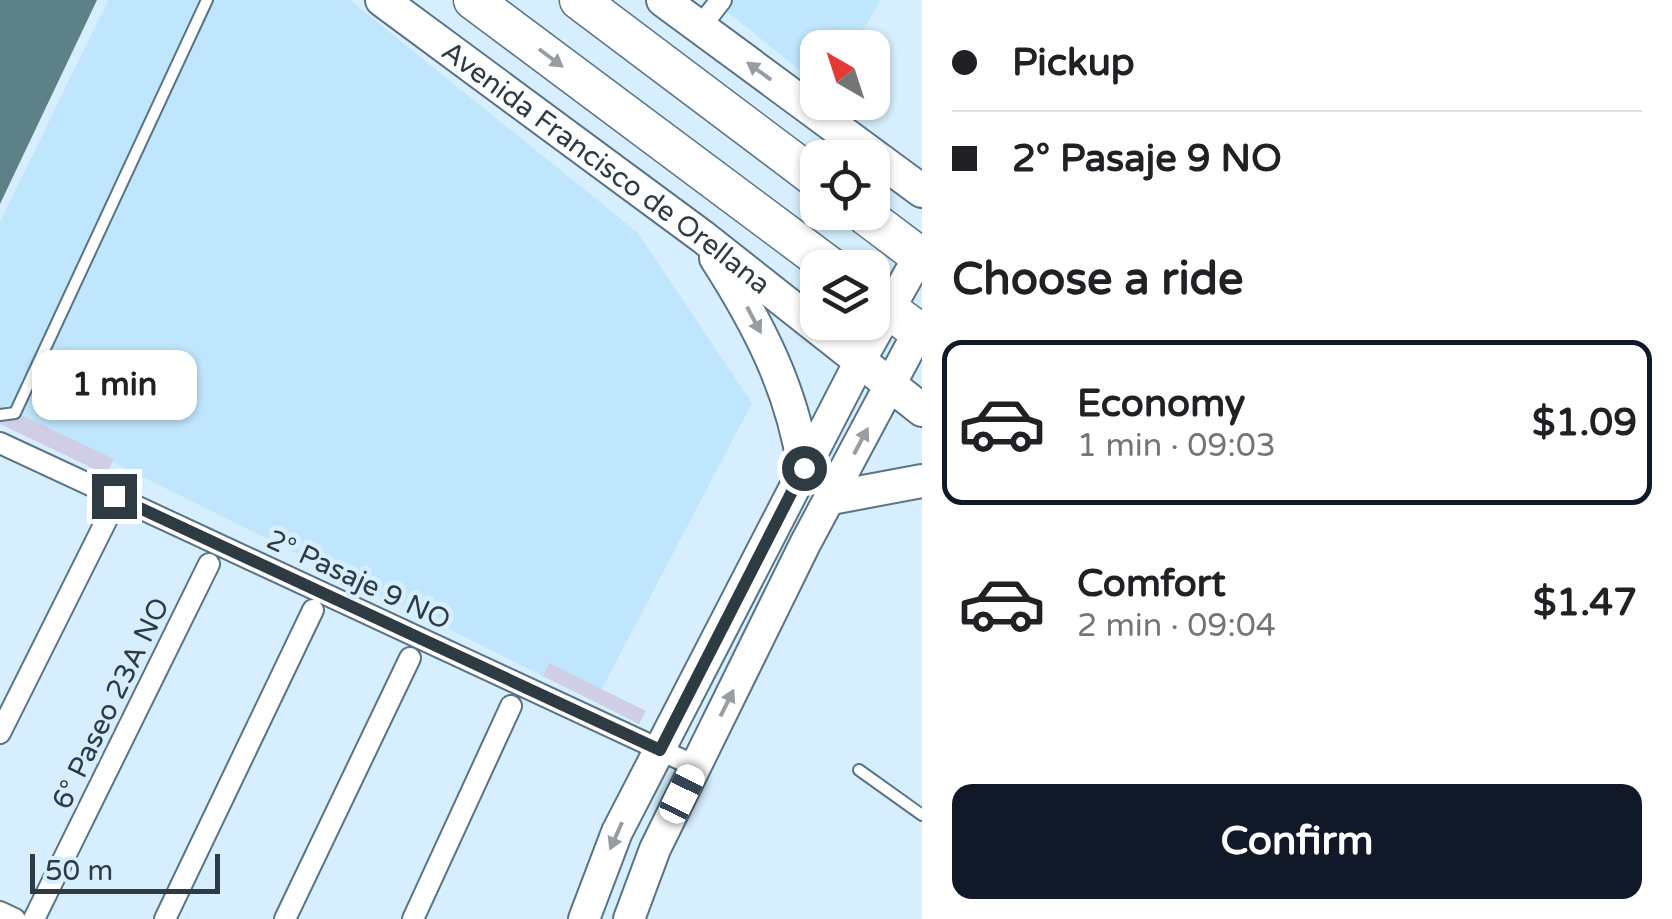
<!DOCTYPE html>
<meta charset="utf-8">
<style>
:root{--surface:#fff;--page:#f6f6f6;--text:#202124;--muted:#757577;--line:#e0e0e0;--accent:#111827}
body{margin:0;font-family:"Varela Round",sans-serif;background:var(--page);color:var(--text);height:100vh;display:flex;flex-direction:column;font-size:38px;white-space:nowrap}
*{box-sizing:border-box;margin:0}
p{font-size:32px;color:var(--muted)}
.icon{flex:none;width:55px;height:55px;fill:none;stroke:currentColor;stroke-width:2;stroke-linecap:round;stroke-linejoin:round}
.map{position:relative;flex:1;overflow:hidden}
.details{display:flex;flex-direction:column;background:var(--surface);width:750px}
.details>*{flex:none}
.hud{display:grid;align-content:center;height:220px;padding:0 30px;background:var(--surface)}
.needle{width:65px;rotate:321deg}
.fabs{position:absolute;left:800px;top:30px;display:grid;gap:20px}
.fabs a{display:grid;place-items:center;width:90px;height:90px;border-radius:20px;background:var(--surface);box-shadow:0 2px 8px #0004;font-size:50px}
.scale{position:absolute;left:30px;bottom:25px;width:190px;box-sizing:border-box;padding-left:10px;border:5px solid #2f3b43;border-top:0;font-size:28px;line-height:35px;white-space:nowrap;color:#2f3b43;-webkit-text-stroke:8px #d6eefd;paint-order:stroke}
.end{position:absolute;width:45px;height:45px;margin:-22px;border:12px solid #2f3b43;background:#fff;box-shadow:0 0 0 5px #fff}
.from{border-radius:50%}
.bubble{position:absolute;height:70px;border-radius:20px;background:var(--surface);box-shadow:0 2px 8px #0004;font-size:32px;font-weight:800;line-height:70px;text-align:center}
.car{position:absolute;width:30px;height:60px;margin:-30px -15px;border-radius:12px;box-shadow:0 0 8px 2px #0007;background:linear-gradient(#fff 24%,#345 0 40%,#fff 0 76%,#345 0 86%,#fff 0)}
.hud b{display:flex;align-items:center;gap:35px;height:95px;font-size:38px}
.hud b+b{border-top:2px solid var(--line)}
.hud i{width:25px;height:25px;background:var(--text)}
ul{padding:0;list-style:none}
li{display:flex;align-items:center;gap:30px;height:165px;margin:0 20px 15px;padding:0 10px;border:5px solid transparent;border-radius:20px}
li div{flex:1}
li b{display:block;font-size:38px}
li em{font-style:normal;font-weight:800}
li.active{border-color:var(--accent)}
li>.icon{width:90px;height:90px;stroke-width:1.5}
h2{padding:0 30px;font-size:45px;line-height:120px}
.button{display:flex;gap:20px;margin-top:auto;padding:20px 30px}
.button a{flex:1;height:115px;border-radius:20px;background:var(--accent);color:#fff;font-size:40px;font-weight:800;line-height:115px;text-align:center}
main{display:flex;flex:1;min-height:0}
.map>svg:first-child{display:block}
.built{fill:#c0e6fd}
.green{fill:#d0cee5}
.building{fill:#5c8288}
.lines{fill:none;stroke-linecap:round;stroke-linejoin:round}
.lane-casing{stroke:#597484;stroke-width:14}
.street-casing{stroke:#597484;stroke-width:24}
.secondary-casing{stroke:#597484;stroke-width:34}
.primary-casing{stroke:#597484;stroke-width:36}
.highway-casing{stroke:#597484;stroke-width:41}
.lane{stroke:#fff;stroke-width:10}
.street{stroke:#fff;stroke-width:20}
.secondary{stroke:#fff;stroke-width:30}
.primary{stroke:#fff;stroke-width:32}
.highway{stroke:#fff;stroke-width:38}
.oneway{fill:#979da1}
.route{stroke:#2f3b43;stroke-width:12}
.labels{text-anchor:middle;stroke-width:10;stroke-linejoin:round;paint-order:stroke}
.street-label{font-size:28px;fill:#2f3b43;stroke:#d6eefd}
</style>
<main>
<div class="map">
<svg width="922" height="919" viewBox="0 0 922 919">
<rect width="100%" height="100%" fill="#d6eefd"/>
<path class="built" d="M108,0H350L638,233L752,403L595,702L0,406V222Z
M731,0H881L853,47L818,48L817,84L724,9Z"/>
<path class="green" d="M0,405L114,459L107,475L0,424Z
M549,663L646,711L639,724L543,676Z"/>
<path class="building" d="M0,0H97L0,204Z"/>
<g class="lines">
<defs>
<path id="lane" d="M0,415L15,413L207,0
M859,770L922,815"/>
<path id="street" d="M700,27L721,0
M0,443L695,766
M0,733L107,519
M0,912L15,919
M34,919L209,564
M165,919L313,610
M285,919L410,658
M413,919L511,706"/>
<path id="secondary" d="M584,919L617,832L860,361L922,251
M629,919L655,849L805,544L922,325"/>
<g id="primary">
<path id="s1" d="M382,0L703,237L922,410"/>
<path d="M663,0L922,191"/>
<path d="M716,258C759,325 792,389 804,468"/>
<path d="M831,498L922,481"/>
</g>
<path id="highway" d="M473,0L832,268
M579,0L818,180
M861,212L922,258
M872,297L922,334"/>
</defs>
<use href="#lane" class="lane-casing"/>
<use href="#street" class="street-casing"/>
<use href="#secondary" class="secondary-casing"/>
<use href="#primary" class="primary-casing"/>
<use href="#highway" class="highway-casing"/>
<use href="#lane" class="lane"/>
<use href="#street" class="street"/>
<use href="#secondary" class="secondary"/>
<use href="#primary" class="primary"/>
<use href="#highway" class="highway"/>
</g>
<defs><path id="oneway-solid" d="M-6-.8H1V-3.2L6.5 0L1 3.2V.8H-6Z" transform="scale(2.5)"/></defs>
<g class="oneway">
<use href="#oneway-solid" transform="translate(551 58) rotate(37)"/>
<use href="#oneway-solid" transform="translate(759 71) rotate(-144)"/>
<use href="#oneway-solid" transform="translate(754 320) rotate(62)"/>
<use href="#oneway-solid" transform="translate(861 441) rotate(-62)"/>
<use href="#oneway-solid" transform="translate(727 703) rotate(-64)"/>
<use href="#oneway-solid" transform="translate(616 836) rotate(114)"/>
</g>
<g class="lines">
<path class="route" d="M114,496L660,750L804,468"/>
</g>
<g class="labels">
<g class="street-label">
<text dy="10" stroke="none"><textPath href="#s1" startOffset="280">Avenida Francisco de Orellana</textPath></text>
<text transform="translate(359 579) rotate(25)" y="10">2° Pasaje 9 NO</text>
<text transform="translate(110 703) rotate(-64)" y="10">6° Paseo 23A NO</text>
</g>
</g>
</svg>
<div class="fabs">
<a><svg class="needle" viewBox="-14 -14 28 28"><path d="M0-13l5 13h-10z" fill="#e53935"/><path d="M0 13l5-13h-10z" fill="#757577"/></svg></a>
<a><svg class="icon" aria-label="locate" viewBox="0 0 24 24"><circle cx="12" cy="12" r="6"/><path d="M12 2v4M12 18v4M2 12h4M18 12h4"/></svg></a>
<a><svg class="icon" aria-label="layers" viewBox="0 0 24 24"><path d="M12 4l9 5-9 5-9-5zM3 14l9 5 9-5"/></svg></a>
</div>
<div class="scale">50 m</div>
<i class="end from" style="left:804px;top:468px"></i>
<i class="end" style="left:114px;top:496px"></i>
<div class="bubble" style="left:32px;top:350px;width:165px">1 min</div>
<i class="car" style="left:682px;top:794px;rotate:26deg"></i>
</div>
<section class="details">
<div class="hud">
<b><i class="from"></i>Pickup</b>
<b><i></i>2° Pasaje 9 NO</b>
</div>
<h2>Choose a ride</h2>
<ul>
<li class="active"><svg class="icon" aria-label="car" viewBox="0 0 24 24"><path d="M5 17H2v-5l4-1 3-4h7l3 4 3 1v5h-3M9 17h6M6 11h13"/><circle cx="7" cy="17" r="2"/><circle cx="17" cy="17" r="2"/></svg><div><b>Economy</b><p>1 min · 09:03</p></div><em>$1.09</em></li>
<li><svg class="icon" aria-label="car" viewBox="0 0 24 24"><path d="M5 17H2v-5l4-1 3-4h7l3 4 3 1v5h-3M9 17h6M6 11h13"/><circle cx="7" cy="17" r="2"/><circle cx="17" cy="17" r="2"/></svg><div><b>Comfort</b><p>2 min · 09:04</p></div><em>$1.47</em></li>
</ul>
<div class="button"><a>Confirm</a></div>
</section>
</main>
